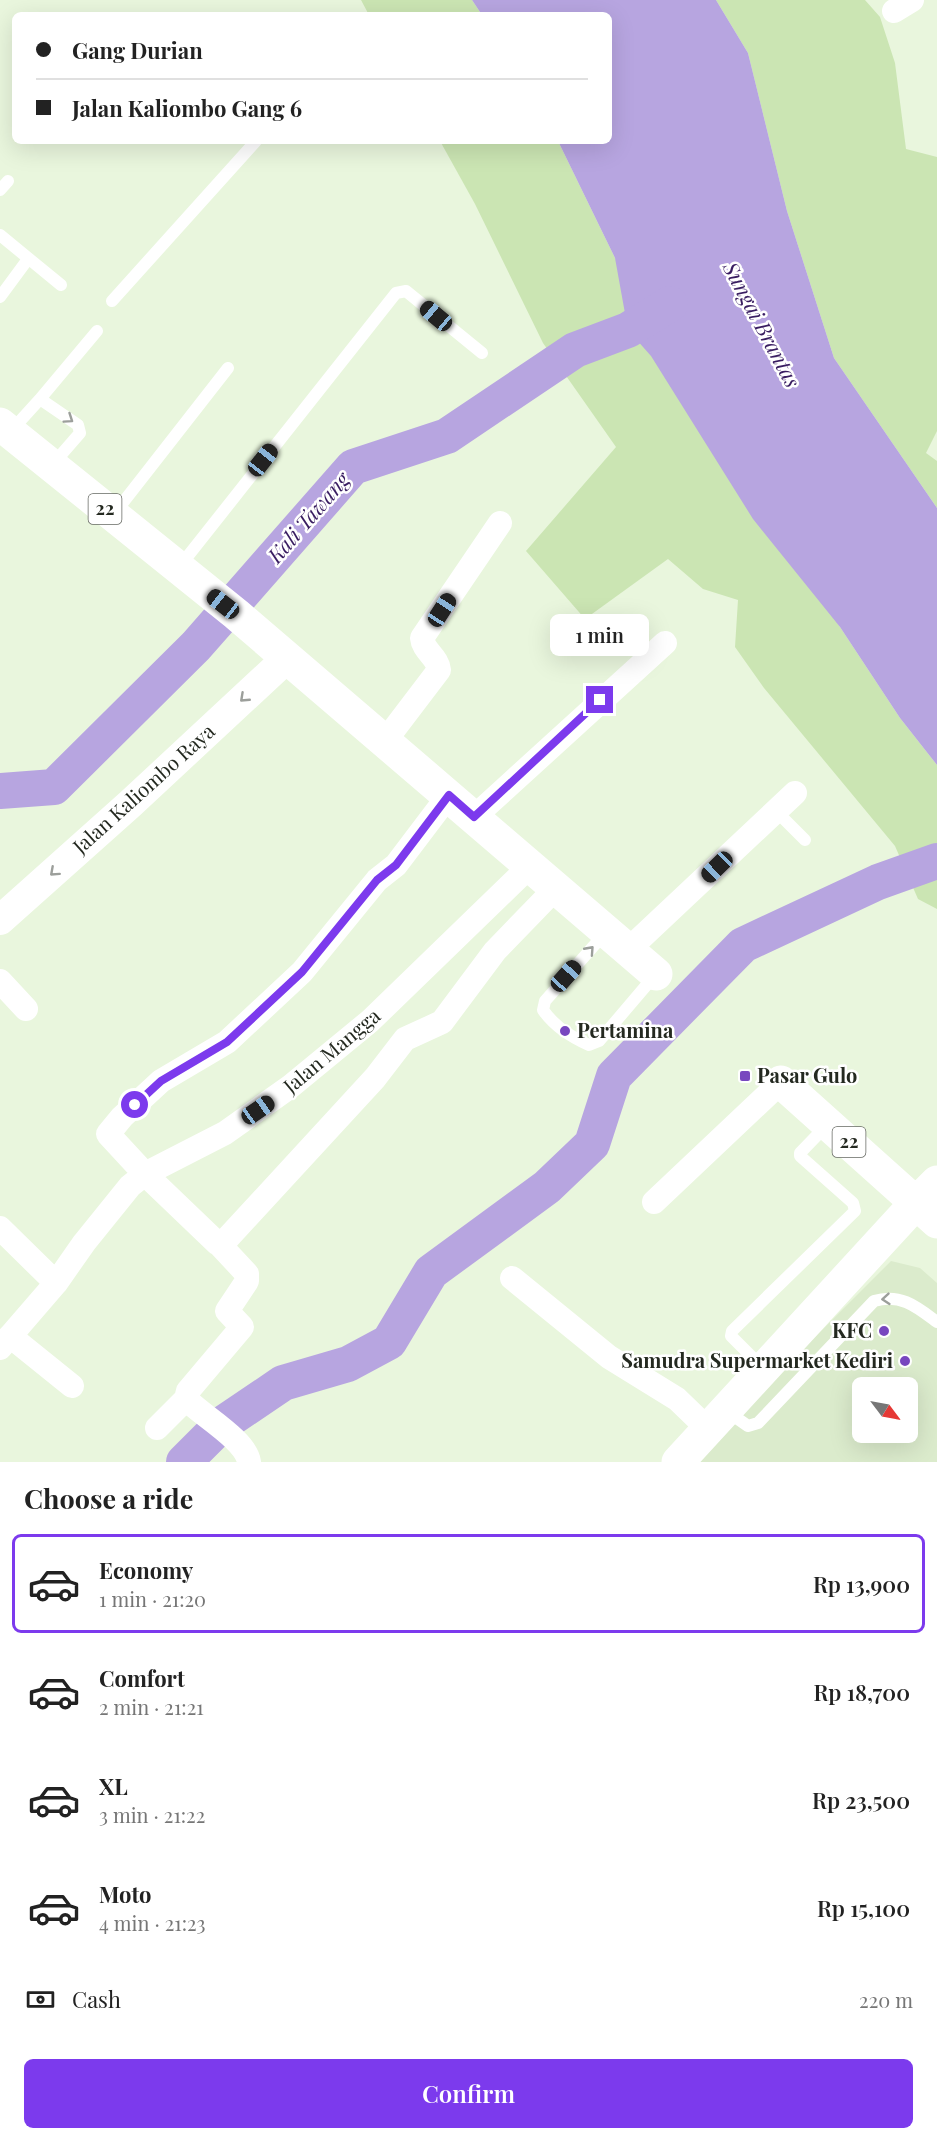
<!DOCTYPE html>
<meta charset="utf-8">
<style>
:root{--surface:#fff;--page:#f6f6f6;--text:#222;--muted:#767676;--line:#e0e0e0;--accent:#7c3aed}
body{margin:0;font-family:"Playfair Display",serif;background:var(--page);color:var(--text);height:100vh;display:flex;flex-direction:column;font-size:22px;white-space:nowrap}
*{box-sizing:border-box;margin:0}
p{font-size:20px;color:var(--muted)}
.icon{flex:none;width:33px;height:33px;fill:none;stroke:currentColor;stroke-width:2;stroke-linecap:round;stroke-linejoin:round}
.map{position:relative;height:1462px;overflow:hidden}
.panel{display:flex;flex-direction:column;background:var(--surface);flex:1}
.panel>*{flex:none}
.guide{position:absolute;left:12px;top:12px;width:600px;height:132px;border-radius:9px;box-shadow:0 6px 24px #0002;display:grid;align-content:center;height:132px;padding:0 24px;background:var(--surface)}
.needle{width:39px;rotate:122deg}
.tools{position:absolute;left:852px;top:1377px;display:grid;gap:12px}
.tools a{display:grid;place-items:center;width:66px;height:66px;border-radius:9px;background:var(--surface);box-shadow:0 6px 24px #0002;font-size:30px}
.end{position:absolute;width:27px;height:27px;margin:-14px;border:8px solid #7c3aed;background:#fff;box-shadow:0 0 0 3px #fff}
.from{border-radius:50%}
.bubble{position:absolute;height:42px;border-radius:9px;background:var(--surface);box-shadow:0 6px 24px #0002;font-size:20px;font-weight:600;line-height:42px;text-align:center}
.car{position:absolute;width:18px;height:36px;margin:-18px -9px;border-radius:8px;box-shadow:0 0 4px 2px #0007;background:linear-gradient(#222 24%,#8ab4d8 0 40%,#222 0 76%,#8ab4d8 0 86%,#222 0)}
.guide b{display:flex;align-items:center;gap:21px;height:57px;font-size:22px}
.guide b+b{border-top:2px solid var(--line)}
.guide i{width:15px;height:15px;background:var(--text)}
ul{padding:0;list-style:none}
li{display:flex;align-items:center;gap:18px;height:99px;margin:0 12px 9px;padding:0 12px;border:3px solid transparent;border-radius:9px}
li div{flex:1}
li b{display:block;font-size:22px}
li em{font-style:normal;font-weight:600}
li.selected{border-color:var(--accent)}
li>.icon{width:54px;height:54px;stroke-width:1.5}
h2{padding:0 24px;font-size:27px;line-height:72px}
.pay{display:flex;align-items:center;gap:15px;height:66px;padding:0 24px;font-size:22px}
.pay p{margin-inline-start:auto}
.cta{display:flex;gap:12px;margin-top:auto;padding:12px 24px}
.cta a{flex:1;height:69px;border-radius:9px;background:var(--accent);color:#fff;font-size:24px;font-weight:600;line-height:69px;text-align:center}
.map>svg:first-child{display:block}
.built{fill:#dbebcc;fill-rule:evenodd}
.green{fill:#cbe5b3}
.water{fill:#b7a5e0}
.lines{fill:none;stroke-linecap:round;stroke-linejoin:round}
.river{stroke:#b7a5e0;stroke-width:36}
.service{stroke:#fff;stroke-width:12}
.minor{stroke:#fff;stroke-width:24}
.tertiary{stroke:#fff;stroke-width:30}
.secondary{stroke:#fff;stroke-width:33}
.primary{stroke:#fff;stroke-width:33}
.trunk{stroke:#fff;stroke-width:33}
.oneway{stroke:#9c9f9b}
.route{stroke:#7c3aed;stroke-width:8}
.poi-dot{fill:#7847bf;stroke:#fff;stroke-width:2}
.labels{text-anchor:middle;stroke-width:5;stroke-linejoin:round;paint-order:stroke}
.shield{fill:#fff;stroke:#666963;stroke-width:1.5}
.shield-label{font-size:18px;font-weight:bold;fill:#242920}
.street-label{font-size:20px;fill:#242920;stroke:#fff}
.poi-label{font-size:20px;font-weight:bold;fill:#242920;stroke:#fff;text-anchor:start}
.water-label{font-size:21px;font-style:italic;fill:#391d61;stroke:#fff}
</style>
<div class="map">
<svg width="937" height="1462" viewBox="0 0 937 1462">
<rect width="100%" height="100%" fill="#e9f6dd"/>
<path class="built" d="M891,1261L920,1268L937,1283V1462H690ZM862,1388H908V1432H862Z"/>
<path class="green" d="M361,0H472L482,15H369Z
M716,0H865L880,17L895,63L906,149L937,157V431L926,453L937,461V508L834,358L787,211L748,53Z
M440,141H558L615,258L840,627L900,718L937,765V909L918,899L895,846L764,688L735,647L738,600L703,589L668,559L585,619L526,551L616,447L543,343L475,204Z"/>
<path class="water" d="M472,0H716L748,53L787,211L834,358L937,508V765L900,718L840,627L753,519L651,356L628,330L615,258L558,141H609V15H482Z"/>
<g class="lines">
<path class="river" d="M0,791L54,787L196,646L353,467L447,436L575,350L628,330L670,304
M184,1462L221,1425L283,1383L348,1364L389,1342L431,1272L547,1187L592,1144L614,1076L743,945L878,882L937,861"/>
<path class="service" d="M0,190L8,181
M0,235L61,285
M0,297L28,259
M112,301L256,141
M40,399L97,331
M11,431L40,399L78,425L80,433L53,464
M114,514L228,368
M180,566L396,293L406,291L482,353
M776,811L805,840
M606,932L545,1001L543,1010C554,1026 571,1037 589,1045L599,1041L656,974
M763,1368L731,1336L732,1331L855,1211L853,1203L800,1156V1153L827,1125
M728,1412L748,1426L758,1423L874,1301C901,1293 917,1307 937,1322"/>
<path class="minor" d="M894,11L912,0
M385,741L439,670C438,657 423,651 422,638L500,523
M449,795L396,865L377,880L302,972L227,1042L161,1081L122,1117L108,1134L145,1174L217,1243L224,1242L375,1078L405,1039L442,1022L495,951L556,888
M474,817L665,643
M628,950L795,793
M0,981L26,1009
M654,1202L781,1082
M0,1228L56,1283
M219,1244L247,1274V1281L227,1311L242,1327L188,1391L186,1399C201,1415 246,1440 249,1462
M512,1278L609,1357L677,1399L708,1429
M10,1336L72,1386
M0,1348L56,1283L84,1243L130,1186L145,1174L225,1133L291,1086L370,1021L530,866
M157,1428L186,1399"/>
<path class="tertiary" d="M0,920L130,804L287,658"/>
<path class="secondary" d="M916,1203L937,1222"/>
<path class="primary" d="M678,1462L916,1203"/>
<path class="trunk" d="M0,424L236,614L656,974
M781,1082L916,1203L937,1182"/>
</g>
<defs><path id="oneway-chevron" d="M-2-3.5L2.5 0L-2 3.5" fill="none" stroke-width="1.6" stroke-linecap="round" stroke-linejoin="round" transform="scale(1.5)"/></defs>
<g class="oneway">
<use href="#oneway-chevron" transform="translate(69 419) rotate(34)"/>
<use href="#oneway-chevron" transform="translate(244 698) rotate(137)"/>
<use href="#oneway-chevron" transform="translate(54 872) rotate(138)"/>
<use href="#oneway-chevron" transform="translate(590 950) rotate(-48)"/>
<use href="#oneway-chevron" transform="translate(886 1299) rotate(175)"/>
</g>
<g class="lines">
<path class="route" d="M135,1105L161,1081L227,1042L302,972L377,880L396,865L449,795L474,817L600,700"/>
</g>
<g class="poi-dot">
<circle cx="565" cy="1031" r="6"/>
<rect x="739" y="1070" width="12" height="12" rx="3"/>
<circle cx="884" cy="1331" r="6"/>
<circle cx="905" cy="1361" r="6"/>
</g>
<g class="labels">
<g class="shield">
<rect x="88.5" y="494" width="33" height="30" rx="4.5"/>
<rect x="832.5" y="1127" width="33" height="30" rx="4.5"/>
</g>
<g class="shield-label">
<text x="105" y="515">22</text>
<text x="849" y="1148">22</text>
</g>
<g class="street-label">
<text transform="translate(144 789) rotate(-42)" y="7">Jalan Kaliombo Raya</text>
<text transform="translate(332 1051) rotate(-40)" y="7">Jalan Mangga</text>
</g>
<g class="poi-label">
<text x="577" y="1038">Pertamina</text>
<text x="757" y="1083">Pasar Gulo</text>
<text x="872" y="1338" text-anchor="end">KFC</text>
<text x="893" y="1368" text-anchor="end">Samudra Supermarket Kediri</text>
</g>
<g class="water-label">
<text transform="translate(761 325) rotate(62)" y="7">Sungai Brantas</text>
<text transform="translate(309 518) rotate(-49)" y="7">Kali Tawang</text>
</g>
</g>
</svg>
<div class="tools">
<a><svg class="needle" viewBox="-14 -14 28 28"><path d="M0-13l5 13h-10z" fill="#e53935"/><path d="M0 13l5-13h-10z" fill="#767676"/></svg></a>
</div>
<i class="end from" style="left:135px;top:1105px"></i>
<i class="end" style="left:600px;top:700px"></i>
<div class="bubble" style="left:550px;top:614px;width:99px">1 min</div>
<i class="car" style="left:436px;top:316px;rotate:310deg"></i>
<i class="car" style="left:263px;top:460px;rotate:38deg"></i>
<i class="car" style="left:223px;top:604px;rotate:308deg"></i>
<i class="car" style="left:442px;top:610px;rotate:33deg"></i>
<i class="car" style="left:717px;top:867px;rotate:226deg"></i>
<i class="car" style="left:566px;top:976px;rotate:42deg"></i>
<i class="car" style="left:258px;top:1110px;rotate:55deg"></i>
<div class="guide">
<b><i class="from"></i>Gang Durian</b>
<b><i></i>Jalan Kaliombo Gang 6</b>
</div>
</div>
<section class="panel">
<h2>Choose a ride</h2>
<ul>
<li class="selected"><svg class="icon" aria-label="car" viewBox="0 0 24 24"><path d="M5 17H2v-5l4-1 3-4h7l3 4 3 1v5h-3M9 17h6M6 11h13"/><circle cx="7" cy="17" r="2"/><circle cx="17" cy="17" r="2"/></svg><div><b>Economy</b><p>1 min · 21:20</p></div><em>Rp 13,900</em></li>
<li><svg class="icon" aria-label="car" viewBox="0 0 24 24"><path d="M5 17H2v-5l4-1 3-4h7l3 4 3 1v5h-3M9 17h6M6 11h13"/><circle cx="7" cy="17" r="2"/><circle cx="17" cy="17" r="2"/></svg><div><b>Comfort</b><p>2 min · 21:21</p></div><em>Rp 18,700</em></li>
<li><svg class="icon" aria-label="car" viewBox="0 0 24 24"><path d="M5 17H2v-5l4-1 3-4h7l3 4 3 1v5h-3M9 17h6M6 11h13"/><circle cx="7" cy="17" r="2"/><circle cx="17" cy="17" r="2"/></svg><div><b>XL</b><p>3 min · 21:22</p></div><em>Rp 23,500</em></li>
<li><svg class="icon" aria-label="car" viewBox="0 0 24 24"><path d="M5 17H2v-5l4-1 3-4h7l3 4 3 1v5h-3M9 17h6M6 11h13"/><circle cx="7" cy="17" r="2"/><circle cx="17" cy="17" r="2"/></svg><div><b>Moto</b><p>4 min · 21:23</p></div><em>Rp 15,100</em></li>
</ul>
<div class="pay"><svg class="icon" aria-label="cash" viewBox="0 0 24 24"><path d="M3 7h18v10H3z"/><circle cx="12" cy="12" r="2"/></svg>Cash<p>220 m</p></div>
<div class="cta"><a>Confirm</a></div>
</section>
